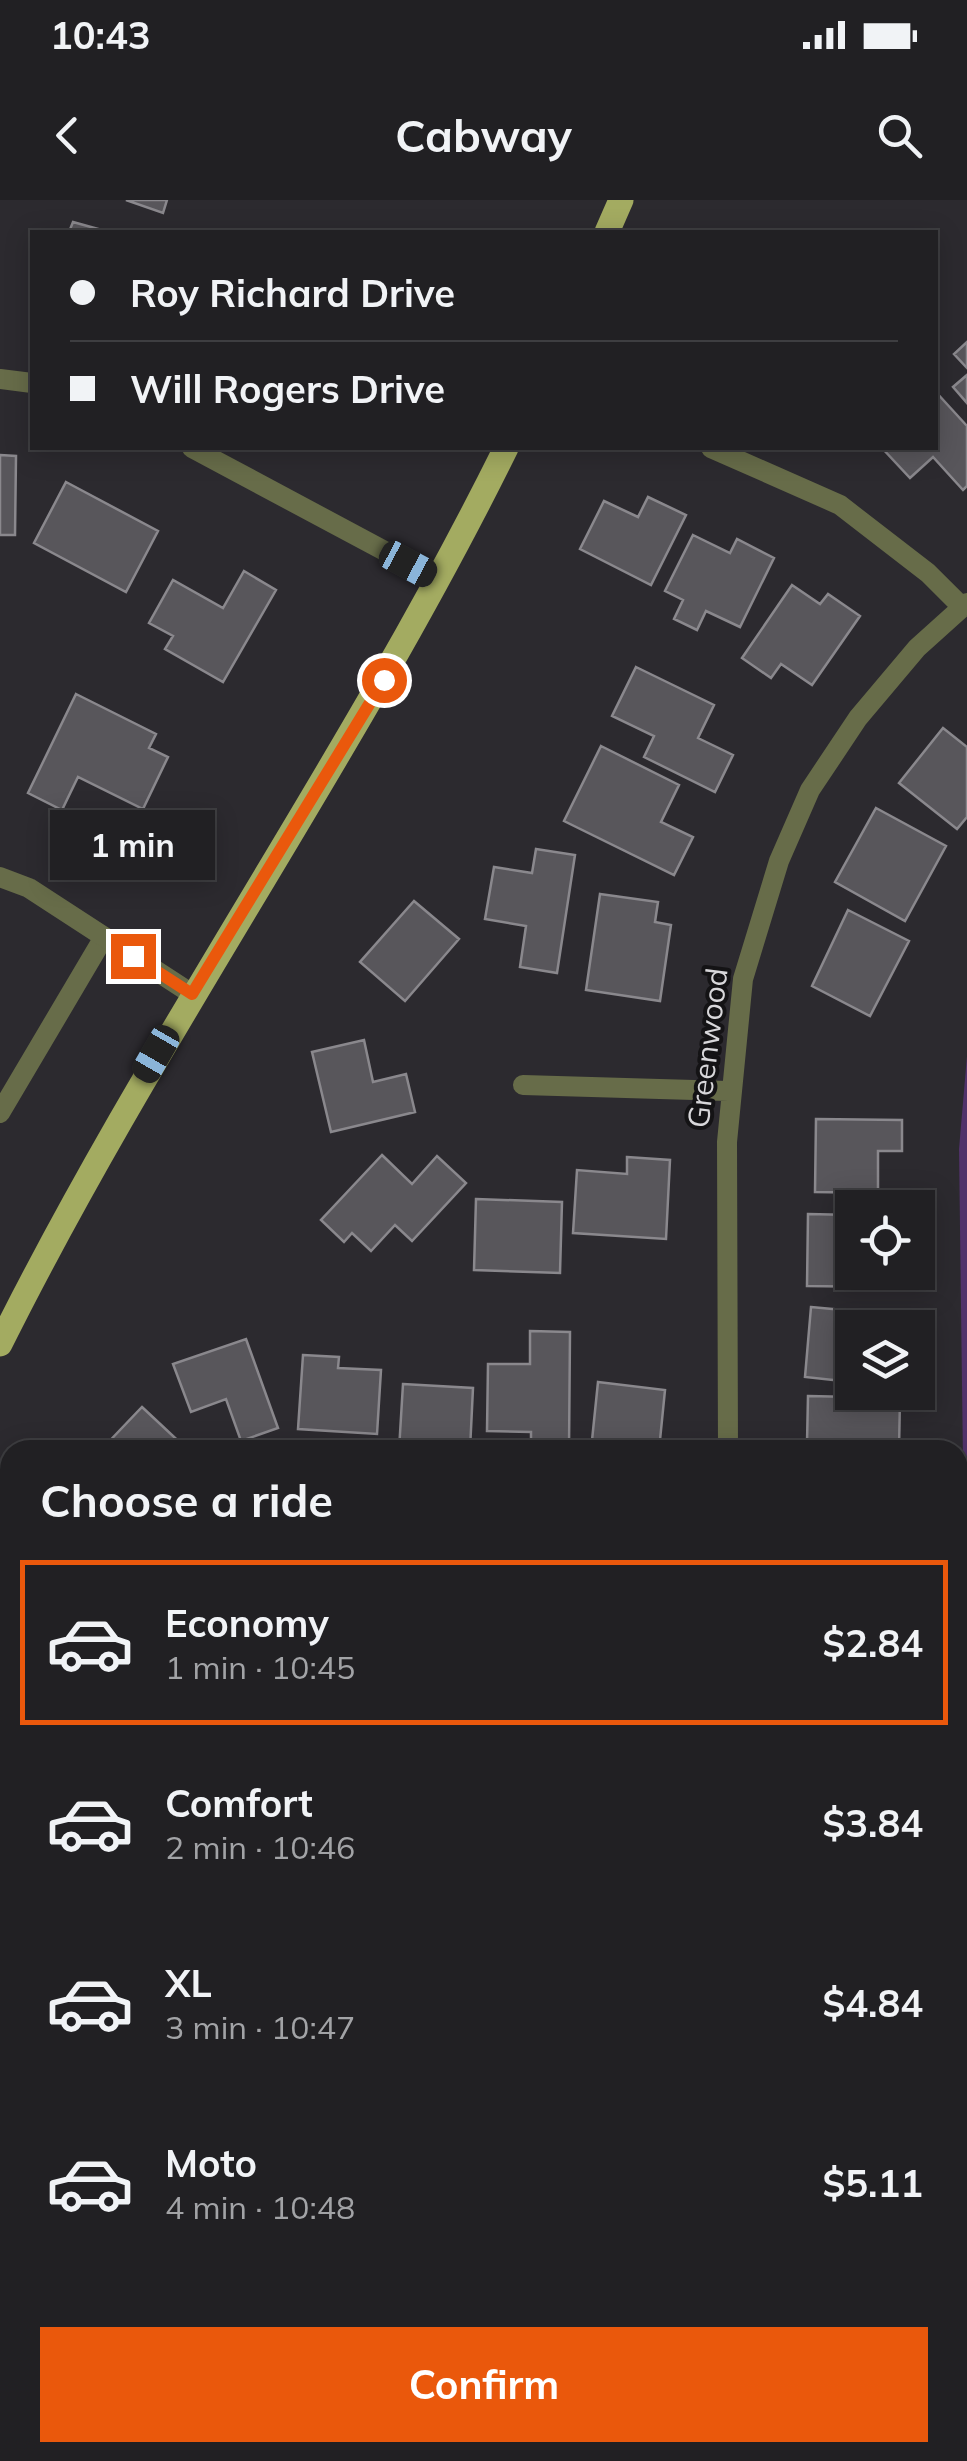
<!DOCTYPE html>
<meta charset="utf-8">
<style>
:root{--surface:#212023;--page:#2d2d30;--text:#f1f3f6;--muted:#a2a3a6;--line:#3e3e41;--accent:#ea580c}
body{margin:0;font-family:Mulish,sans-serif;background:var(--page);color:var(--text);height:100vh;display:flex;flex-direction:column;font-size:38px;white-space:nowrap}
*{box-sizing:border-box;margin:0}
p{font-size:32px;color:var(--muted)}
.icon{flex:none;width:55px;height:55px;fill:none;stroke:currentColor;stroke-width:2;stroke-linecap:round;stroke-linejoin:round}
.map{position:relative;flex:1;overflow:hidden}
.details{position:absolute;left:0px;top:1240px;width:968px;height:1022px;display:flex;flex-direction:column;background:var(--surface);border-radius:30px 30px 0 0;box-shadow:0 5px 25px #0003,0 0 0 2px var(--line)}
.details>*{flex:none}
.banner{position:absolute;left:30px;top:30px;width:908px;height:220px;border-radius:0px;box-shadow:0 5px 25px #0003,0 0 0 2px var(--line);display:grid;align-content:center;height:220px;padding:0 40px;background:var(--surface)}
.fabs{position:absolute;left:835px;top:990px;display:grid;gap:20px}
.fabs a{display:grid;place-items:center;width:100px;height:100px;border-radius:0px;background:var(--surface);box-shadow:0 5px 25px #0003,0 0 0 2px var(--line);font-size:50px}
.end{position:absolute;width:45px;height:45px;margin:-22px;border:12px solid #ea580c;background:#fff;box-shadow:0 0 0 5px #fff}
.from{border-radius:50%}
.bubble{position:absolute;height:70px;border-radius:0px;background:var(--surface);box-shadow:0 5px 25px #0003,0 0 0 2px var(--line);font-size:32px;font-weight:700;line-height:70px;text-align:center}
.car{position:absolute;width:30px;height:60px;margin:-30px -15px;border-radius:12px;box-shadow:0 0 8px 2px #0007;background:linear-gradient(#222 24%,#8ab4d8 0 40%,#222 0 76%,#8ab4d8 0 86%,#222 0)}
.banner b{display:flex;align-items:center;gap:35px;height:95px;font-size:38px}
.banner b+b{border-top:2px solid var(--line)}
.banner i{width:25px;height:25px;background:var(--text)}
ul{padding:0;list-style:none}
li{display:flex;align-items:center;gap:30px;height:165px;margin:0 20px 15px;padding:0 20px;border:5px solid transparent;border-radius:0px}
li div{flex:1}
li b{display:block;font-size:38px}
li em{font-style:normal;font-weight:700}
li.current{border-color:var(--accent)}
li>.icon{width:90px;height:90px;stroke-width:1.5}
h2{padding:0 40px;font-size:45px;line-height:120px}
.cta{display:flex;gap:20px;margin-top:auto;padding:20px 40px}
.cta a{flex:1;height:115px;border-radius:0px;background:var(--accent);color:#fff;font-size:40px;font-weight:700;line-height:115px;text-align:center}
.status{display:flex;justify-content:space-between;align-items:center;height:70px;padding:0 50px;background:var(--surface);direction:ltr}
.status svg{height:28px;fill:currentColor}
header{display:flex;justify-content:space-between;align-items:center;height:130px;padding:0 40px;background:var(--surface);font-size:45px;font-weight:700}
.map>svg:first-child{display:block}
.green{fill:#51326a}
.building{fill:#58565b;stroke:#8a888d;stroke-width:2.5}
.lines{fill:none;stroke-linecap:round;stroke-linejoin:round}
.service{stroke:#676c49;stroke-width:20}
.minor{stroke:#676c49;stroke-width:20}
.primary{stroke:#a3ab61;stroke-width:25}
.route{stroke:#ea580c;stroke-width:12}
.labels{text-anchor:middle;stroke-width:8;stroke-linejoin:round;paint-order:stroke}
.street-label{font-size:30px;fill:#d8d7da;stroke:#141315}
</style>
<div class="status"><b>10:43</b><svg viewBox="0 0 49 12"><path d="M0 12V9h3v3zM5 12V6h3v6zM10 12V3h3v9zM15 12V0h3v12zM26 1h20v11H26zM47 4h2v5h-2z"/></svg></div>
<header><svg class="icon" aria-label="back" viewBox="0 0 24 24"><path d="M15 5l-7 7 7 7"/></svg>Cabway<svg class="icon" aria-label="search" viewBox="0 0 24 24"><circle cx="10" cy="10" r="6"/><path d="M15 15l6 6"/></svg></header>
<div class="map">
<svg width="967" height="2261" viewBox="0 0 967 2261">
<rect width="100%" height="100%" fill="#2c2a2f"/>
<path class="green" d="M967,856V1576L959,949Z"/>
<path class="building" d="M126,0H167L163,13Z
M73,22L109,32H69Z
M967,142V168L954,154Z
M967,175V203L953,187Z
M935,191L967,226V286L963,290L933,257L910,278L882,248H935Z
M0,255L16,256L15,335H0Z
M66,282L158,331L126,392L34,343Z
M648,297L686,315L651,385L580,349L604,301L638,317Z
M693,335L730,353L737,339L774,358L740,427L706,411L697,430L674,419L683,400L665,391Z
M244,371L276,390L223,482L165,449L173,436L149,423L173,380L223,408Z
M792,385L820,404L828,394L860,416L812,485L781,464L771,478L742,458Z
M636,467L714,505L698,538L733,555L715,592L644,557L654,536L612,516Z
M76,494L156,534L149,548L168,557L143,609L78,577L62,610L28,593Z
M943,528L967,547V617L957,629L899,583Z
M601,546L679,585L661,622L693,637L674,675L564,621Z
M876,608L946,646L905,721L835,682Z
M536,649L575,655L557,773L520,767L526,726L485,719L494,667L532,673Z
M600,694L658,702L655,722L671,725L660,801L586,790Z
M414,701L459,739L405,801L360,762Z
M848,710L909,741L870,816L812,786Z
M364,840L373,882L406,874L415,912L331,932L312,852Z
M816,919L902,920V951H878V993L815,992Z
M382,955L412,984L437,956L466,983L412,1041L395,1025L371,1051L352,1033L344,1042L321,1020Z
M627,957L670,960L666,1039L573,1033L577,970L627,974Z
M476,999L562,1002L560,1073L474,1070Z
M808,1014L852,1015V1072H882V1087L807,1086Z
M811,1107L907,1116L906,1128H852V1182L805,1177Z
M530,1131L570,1132L569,1250H531V1232L487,1231L488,1164H530Z
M246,1139L278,1228L241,1241L226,1199L191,1212L173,1164Z
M303,1155L339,1157L338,1168L381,1170L377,1234L298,1229Z
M598,1182L665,1190L659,1250H591Z
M403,1184L473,1188L470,1250H399Z
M808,1196L900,1198L899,1250H791V1243H807Z
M142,1207L188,1250H101Z
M958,1609L967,1612V1667L958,1664Z
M0,1719L10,1722V1869L0,1865Z
M958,1927L967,1953V1978L958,1981Z"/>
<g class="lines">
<path class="service" d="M0,913L104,737
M0,1661L10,1665
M0,1941L10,1940"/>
<path class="minor" d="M0,179L32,183
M192,248L439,380
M711,248L840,305L928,373L962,407
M0,677L29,688L192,794
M523,885L728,891
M728,1250L727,942L743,779L779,661L810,590L858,518L917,448L967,403
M0,1555L10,1559
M442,2252L443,2261"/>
<path class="primary" d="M607,32L621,0
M0,1144C153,837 354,556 506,248"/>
</g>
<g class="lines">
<path class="route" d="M133,756L192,794L384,480"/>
</g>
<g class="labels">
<g class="street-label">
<text transform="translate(708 848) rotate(-83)" y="10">Greenwood</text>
</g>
</g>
</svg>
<div class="fabs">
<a><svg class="icon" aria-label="locate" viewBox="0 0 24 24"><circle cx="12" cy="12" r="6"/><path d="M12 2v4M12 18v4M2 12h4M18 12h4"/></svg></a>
<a><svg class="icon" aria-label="layers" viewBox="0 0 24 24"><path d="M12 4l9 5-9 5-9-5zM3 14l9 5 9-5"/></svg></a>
</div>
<i class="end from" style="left:384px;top:480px"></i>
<i class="end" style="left:133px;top:756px"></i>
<div class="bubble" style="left:50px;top:610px;width:165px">1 min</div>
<i class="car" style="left:408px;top:364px;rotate:118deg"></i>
<i class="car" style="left:156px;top:854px;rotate:210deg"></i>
<div class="banner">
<b><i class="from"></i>Roy Richard Drive</b>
<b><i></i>Will Rogers Drive</b>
</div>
<section class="details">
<h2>Choose a ride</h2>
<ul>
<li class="current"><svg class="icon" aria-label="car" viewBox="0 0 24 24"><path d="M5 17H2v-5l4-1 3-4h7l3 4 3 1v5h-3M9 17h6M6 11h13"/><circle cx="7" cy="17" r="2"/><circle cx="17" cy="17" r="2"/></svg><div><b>Economy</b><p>1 min · 10:45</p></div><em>$2.84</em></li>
<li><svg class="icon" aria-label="car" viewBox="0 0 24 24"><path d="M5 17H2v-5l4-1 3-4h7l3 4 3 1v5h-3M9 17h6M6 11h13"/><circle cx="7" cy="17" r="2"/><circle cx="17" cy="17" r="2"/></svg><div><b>Comfort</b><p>2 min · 10:46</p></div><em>$3.84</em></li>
<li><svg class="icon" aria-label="car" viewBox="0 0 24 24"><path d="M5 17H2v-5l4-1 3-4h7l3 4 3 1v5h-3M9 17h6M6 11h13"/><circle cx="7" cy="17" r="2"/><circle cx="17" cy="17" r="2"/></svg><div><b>XL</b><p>3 min · 10:47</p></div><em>$4.84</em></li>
<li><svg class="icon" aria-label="car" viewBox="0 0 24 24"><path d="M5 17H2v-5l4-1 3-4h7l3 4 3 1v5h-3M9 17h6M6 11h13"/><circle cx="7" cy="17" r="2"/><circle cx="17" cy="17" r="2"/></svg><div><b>Moto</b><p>4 min · 10:48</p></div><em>$5.11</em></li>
</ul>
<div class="cta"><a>Confirm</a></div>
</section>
</div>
